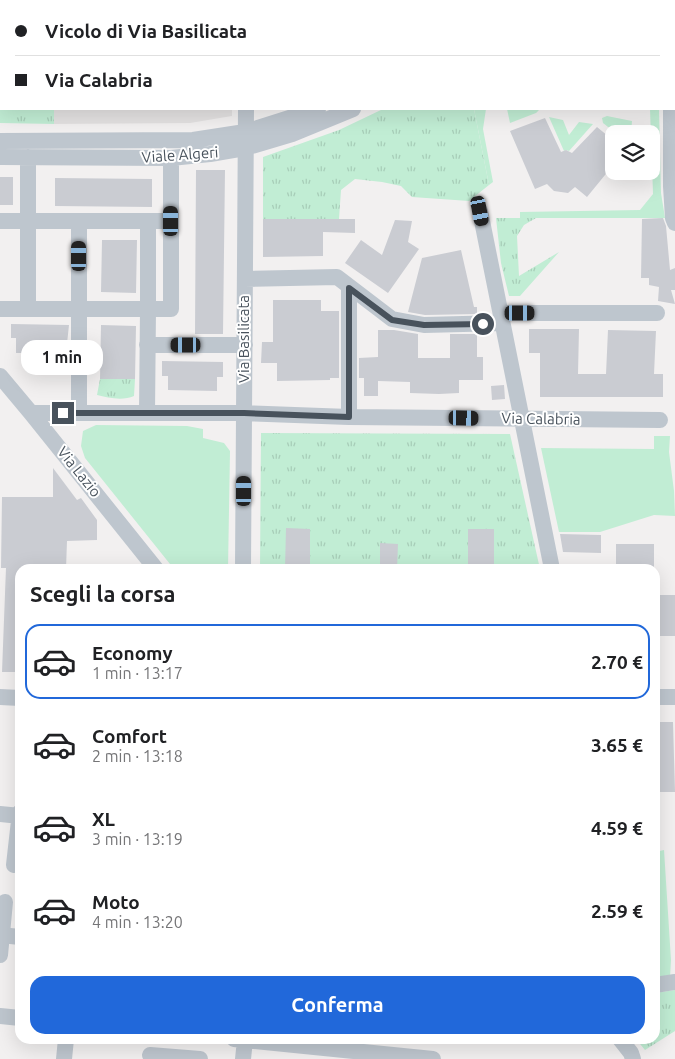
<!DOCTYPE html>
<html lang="it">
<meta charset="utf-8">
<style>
:root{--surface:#fff;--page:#f2f2f2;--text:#202124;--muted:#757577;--line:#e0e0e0;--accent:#2168da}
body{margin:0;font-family:Ubuntu,sans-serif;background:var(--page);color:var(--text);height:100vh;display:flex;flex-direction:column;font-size:19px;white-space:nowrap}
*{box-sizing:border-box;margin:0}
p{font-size:16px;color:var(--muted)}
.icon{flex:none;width:28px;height:28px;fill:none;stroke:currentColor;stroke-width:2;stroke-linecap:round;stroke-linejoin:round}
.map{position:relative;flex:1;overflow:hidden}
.drawer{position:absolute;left:15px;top:564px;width:645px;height:480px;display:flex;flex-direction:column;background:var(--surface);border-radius:15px;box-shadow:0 5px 20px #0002}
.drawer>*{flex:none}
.guide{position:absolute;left:0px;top:0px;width:675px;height:110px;box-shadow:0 5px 20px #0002;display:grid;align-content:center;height:110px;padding:0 15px;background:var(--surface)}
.controls{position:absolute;left:605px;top:125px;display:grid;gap:10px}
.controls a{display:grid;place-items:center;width:55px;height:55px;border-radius:10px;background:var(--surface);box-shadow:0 5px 20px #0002;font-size:25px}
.end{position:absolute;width:22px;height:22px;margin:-11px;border:6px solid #48525c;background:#fff;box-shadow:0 0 0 2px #fff}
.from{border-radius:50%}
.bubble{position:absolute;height:35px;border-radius:15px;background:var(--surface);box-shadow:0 5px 20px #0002;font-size:16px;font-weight:600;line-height:35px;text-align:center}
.car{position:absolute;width:15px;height:30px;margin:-15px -8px;border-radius:6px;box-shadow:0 0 4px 1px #0007;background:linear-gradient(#222 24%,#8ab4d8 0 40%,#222 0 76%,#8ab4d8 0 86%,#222 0)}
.guide b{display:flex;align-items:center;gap:18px;height:48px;font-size:19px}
.guide b+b{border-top:1px solid var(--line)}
.guide i{width:12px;height:12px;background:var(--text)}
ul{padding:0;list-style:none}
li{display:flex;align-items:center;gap:15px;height:75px;margin:0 10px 8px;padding:0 5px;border:2px solid transparent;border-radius:15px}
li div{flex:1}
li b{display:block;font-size:19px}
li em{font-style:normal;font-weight:600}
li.on{border-color:var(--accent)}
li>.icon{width:45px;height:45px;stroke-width:1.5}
h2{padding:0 15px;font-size:22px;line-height:60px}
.cta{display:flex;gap:10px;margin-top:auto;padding:10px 15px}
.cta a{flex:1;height:58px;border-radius:15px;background:var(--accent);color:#fff;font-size:20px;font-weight:600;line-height:58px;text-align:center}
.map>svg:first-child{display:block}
.education{fill:#e3e1e1}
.grass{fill:url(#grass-tufts)}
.garden{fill:#c1edd4}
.building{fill:#caccd2}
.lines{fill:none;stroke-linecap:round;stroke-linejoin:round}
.minor{stroke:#bec6ce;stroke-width:16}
.route{stroke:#48525c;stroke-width:6}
.labels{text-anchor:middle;stroke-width:4;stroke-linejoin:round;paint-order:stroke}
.street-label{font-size:15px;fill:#48525c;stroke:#fff}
</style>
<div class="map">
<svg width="675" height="1059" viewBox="0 0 675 1059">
<defs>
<pattern id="grass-tufts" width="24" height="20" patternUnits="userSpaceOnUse" patternTransform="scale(1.25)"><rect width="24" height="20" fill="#c1edd4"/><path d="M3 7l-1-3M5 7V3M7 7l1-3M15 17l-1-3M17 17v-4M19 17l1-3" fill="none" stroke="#a7cdb8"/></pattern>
</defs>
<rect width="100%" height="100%" fill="#f2f0f0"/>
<path class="education" d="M54,109H232V116L190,123L54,124Z"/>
<path class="grass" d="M0,0H55L1,1V109H54V124L0,123Z
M384,0H647L384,1Z
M383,109H474L489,185L469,201L412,197L401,186L382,182L355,179L341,190L339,219H263V157L339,130Z
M496,218H536L524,225L517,236L519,276L559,252L520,296H509L501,263Z
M100,379H135L134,396C123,401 108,398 97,395Z
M261,433L510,434L540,569H260Z
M675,990V1031L645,1050L636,1039H655V993Z"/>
<path class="garden" d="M474,109H486L483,129L493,182L489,185Z
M507,109H539V110L536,113L510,123Z
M650,109H659L661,193L665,218H520V212L640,210L653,194Z
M607,116L632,121L631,134H617L603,123L602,118Z
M549,117L563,120L569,135L579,122L593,124L569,151L566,150L564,151Z
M96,425L187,426L203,429V438L224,443L230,451L228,569H174L85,458L81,446L83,431Z
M654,436H670L669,452L674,491L675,516L654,515L600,532H559L541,448L654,449Z
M664,850L671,960L670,978L655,979V852Z"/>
<path class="building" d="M545,118L561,152L566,150L572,153L597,127L614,141V164L587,197L575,187L568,193L554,191L547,184L535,189L510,131Z
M196,170H225L223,334H195Z
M0,177H13V205H0Z
M55,178L152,179V207L55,206Z
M663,218L666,226L670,270L675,268V290H671L675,304L658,301L659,287L649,285V278H641L642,219Z
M263,219H355V233L323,232V256L263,257Z
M395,220L412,221L408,242L419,249L388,293L345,263L361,240L382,255Z
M102,240H137L136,293L101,292Z
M461,250L474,307H477V314L425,315L408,312L422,258Z
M273,300H321V311H339V378H330V380L277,381V363H261L262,342H273Z
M11,324L69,325L66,353H16V338H11Z
M101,325L136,326L135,379H100Z
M529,329H579L578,374H606L608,330L656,331L654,374H663V397H540V353H529Z
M378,330H394L418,334V358H450V334H477V357H483V380H459V393L439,394L410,393V382L378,381V396H364V378H359V358L378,357Z
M162,361L223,362V377H217V391L168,390V376H162Z
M504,385L505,399L492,400L491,386Z
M53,468L77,500L81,498L97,520V540L67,541L66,569L20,568V672H2L6,568H1L2,497H53Z
M286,528L310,529V569H285Z
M468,529H494V569H468Z
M560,534L601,535V553L563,552Z
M380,543L398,544L397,569H380Z
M616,544H654V569H616Z
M655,595H675V636H655Z
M655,722H673L675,792H660L659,763H655Z"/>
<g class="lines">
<path class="minor" d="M247,1V0
M655,1V0
M674,72H675
M674,93L675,94
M671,109V186L673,218L675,223
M0,141L193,140L245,132L318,109
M0,157L171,158L210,154L245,148L292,134L353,109
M480,211L552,569
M0,221H148
M245,279L337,277L392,319L424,325L502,323
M0,309H148V221H171V158
M28,309V157
M501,313H657
M147,345H245
M0,376L31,413L156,569
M31,413H244L349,417L660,420
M79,413V221
M147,413L148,309H171V221
M349,417V289
M243,569L246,109
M0,697L20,698
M655,697H675
M0,814L20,816
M14,865L20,812
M0,935L20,937
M0,955L5,902
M655,985L675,982
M0,1016L20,1018
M234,1039L433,1059
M620,1039L631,1053L633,1059
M150,1055L200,1059
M64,1059L66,1039
M243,1059L245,1040"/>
</g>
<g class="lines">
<path class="route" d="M63,413H244L349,417V288L392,320L424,325L483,324"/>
</g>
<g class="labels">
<g class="street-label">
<text transform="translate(180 155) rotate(-4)" y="5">Viale Algeri</text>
<text transform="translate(244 339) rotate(-90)" y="5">Via Basilicata</text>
<text transform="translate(541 419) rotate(1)" y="5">Via Calabria</text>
<text transform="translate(79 472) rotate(51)" y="5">Via Lazio</text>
</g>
</g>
</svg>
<div class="controls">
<a><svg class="icon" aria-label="layers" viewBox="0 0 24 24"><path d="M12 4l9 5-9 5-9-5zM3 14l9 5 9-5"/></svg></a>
</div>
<i class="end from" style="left:483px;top:324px"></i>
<i class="end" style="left:63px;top:413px"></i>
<div class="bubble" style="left:21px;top:340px;width:82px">1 min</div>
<i class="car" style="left:480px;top:211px;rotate:169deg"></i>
<i class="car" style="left:171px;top:221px;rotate:0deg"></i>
<i class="car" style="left:79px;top:256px;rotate:0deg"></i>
<i class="car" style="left:520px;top:313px;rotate:90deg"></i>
<i class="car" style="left:186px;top:345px;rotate:270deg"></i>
<i class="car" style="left:464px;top:418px;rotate:91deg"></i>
<i class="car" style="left:244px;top:491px;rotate:0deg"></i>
<div class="guide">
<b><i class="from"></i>Vicolo di Via Basilicata</b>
<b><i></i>Via Calabria</b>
</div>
<section class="drawer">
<h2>Scegli la corsa</h2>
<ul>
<li class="on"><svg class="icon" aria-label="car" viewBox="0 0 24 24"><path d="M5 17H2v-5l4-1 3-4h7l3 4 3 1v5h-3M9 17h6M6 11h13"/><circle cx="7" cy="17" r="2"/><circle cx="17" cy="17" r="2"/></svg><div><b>Economy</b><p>1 min · 13:17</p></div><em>2.70 €</em></li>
<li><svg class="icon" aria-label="car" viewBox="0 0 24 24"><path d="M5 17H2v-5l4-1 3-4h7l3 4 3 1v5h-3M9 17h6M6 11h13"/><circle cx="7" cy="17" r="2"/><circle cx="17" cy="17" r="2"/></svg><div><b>Comfort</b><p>2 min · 13:18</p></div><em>3.65 €</em></li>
<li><svg class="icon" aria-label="car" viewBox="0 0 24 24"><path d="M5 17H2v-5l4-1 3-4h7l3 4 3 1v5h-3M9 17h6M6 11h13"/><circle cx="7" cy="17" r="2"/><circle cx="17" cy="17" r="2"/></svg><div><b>XL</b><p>3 min · 13:19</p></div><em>4.59 €</em></li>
<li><svg class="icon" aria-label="car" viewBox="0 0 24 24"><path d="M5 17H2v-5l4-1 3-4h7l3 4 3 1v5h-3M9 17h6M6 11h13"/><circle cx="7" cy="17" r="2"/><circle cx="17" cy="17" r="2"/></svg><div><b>Moto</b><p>4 min · 13:20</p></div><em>2.59 €</em></li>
</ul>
<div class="cta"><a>Conferma</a></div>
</section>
</div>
